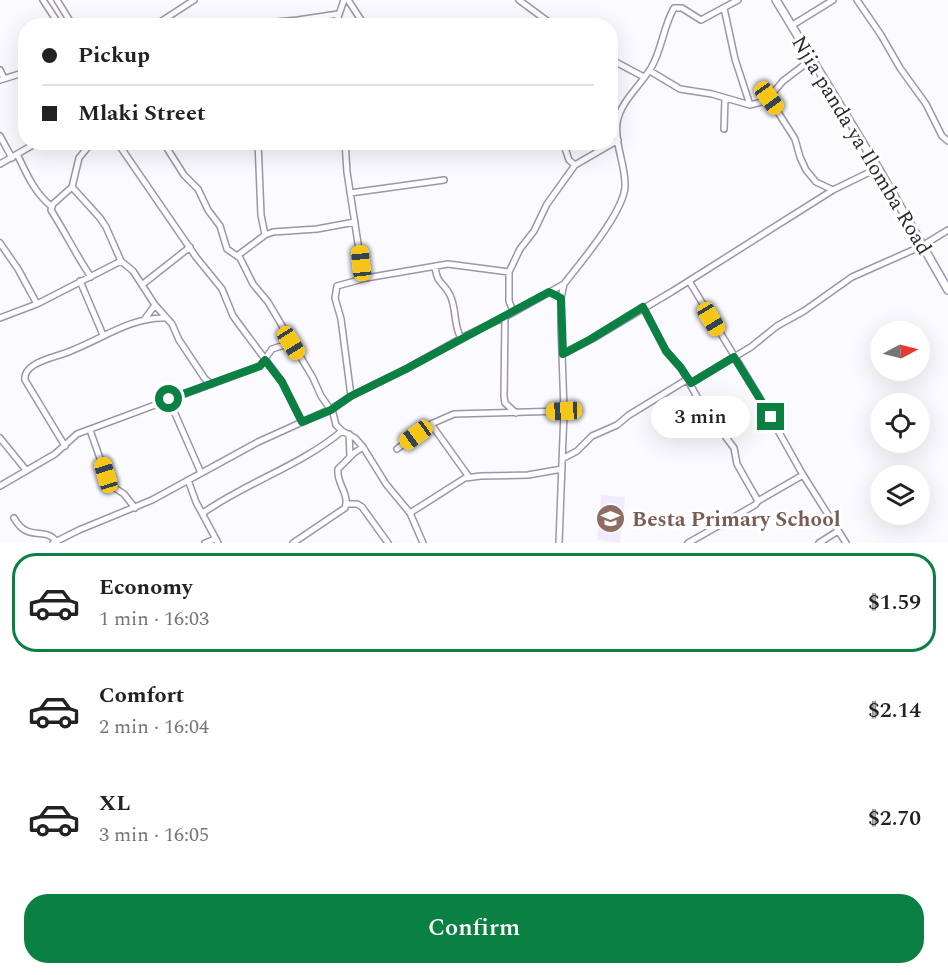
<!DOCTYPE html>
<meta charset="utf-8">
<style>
:root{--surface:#fff;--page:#f2f2f2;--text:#222;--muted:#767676;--line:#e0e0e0;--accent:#0b8043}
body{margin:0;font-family:Spectral,serif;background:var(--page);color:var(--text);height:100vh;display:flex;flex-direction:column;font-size:22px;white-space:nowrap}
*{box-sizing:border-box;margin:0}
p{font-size:20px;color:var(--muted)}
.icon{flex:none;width:33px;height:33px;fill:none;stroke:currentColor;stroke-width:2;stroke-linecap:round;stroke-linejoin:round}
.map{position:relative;height:543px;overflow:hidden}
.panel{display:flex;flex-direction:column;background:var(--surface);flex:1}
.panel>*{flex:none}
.hud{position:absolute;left:18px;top:18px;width:600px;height:132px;border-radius:24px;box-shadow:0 6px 24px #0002;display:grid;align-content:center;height:132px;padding:0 24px;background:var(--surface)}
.needle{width:39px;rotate:83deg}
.controls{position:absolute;left:870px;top:321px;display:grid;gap:12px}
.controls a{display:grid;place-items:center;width:60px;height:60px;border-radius:50%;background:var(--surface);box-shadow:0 6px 24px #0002;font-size:30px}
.end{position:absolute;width:27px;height:27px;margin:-14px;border:8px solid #0b8043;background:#fff;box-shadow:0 0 0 3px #fff}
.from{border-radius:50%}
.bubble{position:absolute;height:42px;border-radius:21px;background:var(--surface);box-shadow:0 6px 24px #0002;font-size:20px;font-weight:600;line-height:42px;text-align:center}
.car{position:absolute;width:18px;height:36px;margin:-18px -9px;border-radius:8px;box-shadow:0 0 4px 2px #0007;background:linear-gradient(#f5c518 24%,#345 0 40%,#f5c518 0 76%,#345 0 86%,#f5c518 0)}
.hud b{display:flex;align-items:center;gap:21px;height:57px;font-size:22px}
.hud b+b{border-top:2px solid var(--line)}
.hud i{width:15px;height:15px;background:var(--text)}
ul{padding:10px 0 0;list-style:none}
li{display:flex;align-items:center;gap:18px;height:99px;margin:0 12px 9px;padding:0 12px;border:3px solid transparent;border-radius:24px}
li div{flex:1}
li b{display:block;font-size:22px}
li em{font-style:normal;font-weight:600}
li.selected{border-color:var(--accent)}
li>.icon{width:54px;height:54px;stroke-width:1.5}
.button{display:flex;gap:12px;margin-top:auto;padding:12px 24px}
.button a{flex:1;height:69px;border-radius:24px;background:var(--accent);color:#fff;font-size:24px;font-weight:600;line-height:69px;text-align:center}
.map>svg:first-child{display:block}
.built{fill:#f1ebfd}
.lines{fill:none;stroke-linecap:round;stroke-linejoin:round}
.street-casing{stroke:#9d95aa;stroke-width:8}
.secondary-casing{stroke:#9d95aa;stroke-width:10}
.street{stroke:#fff;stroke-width:5}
.secondary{stroke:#fff;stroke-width:7}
.route{stroke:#0b8043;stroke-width:8}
.labels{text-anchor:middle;stroke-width:6;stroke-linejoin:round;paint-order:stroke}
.street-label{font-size:21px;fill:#2e2b34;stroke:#fff}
.education-label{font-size:21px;font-weight:bold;fill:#785e54;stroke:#fff;text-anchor:start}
</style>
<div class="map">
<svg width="948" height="543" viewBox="0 0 948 543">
<rect width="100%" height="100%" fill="#fbfafe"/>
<path class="built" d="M601,495L625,497L620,543L597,540Z"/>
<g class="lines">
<defs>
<path id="street" d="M43,0L60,26
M57,0L73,26
M348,0L365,26
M519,0L554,26
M857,0L881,35L900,68L926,104L942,136L948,141
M724,8L735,59L750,105
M154,26L194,0
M234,26L298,20L338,14
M335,26L344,0
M791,26L833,0
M610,59L644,77
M0,70L4,78
M650,71L680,89L712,94L750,105L766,101L783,81L812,59
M0,80L26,72
M769,98L795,139L800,157L806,170L816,182L833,190
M724,129L725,99
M0,136L12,158
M92,142L79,158L72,187L100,218L106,227L121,261L133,271L155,305L172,324L179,340L205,379L212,384
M117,142L196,257L222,289L233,316L282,382L302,422
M163,142L184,175L198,189L208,210L220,226L227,249L240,258L253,284L268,302L313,378L321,396L333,413L336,425L342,431L355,438L363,447L386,484L410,513L423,543
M258,142L261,215L265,235
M345,142L347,172L361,263L366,278
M563,142L569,160L575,165
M18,156C27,175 35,193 51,206
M0,164L38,142
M72,187L53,204L51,210C65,232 76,255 91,277
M350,193L444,180
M0,243L18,269L37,304
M237,256L265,235L273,232L317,229L355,222
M435,266C437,285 443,281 450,295C457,309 453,325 461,338
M80,281L103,335
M689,281L758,395L803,475L846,543
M143,284L190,247
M643,307L666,351L681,368L701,404L734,448L737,464L758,501L755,505L688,543
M513,311L509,301V272L520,249L534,231L547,204L575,165L618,140
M505,317L504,397L505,403L516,413
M0,318L37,304L121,261
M144,320L155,305
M563,354L592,339L673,291L833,190L878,168
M691,383L751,347L777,326L804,311L852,277L922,246L948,230
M351,396L341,319L335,298L337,286L366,278L448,264L509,272
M169,400L201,473
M431,424L469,477
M90,430L109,484L124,494L135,508
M349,434L350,456
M0,438L26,470
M65,446L25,380C24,373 28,369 34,365C45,358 60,356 73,350C103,338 132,317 165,318
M397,449L431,424L454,414L564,411
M562,459L577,451L592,436L617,425L629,415L688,379
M188,480L196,502L218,543
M0,486L55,454L77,434L260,366L272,349L291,343
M758,501L803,475
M347,504H357L362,507L388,543
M203,513C247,482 300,466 342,431
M410,513L465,478L481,476L528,475L562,469
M14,518C28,543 45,526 56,541
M53,543L79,530L152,500L258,442L331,409L351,396L406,369L467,335L505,317L564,284
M205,543L215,539
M293,543L345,508C350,493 336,484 338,469L354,453L363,447
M559,543L564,411L561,325V298L564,284C581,262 623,213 625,187C626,165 614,144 617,123C620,102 640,86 651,68C662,50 663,27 674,8H682L701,20L738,0
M819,543L838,531"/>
<path id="secondary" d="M776,0L878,168L948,290"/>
</defs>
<use href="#street" class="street-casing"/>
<use href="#secondary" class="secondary-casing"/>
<use href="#street" class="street"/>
<use href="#secondary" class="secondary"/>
</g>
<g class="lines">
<path class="route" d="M169,399L260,366L265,360L282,382L302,422L331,410L351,396L406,369L549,292L561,298L563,354L591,339L643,307L666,351L681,368L691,383L734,357L771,417"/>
</g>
<defs>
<symbol id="school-disc" viewBox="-11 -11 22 22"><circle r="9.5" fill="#8d6e63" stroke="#fff"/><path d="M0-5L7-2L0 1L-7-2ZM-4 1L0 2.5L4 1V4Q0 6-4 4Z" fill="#fff"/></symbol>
</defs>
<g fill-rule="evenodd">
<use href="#school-disc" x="594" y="502" width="33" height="33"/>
</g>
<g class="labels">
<g class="street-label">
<text transform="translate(862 145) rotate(59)" y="7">Njia panda ya Ilomba Road</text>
</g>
<g class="education-label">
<text x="632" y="526">Besta Primary School</text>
</g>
</g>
</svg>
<div class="controls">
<a><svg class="needle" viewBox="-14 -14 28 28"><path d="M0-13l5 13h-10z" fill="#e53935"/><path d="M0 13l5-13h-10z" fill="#767676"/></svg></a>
<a><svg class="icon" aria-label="locate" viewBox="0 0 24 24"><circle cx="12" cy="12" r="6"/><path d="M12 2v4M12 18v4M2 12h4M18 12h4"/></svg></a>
<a><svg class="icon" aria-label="layers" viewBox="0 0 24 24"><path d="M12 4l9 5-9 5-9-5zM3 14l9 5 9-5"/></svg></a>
</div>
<i class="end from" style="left:169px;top:399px"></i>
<i class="end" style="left:771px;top:417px"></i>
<div class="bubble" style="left:651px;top:396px;width:99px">3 min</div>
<i class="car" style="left:769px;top:98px;rotate:144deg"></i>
<i class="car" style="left:361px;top:263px;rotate:354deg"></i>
<i class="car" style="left:711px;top:319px;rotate:149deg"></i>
<i class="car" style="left:291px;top:343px;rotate:148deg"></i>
<i class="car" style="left:564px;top:411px;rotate:267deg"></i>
<i class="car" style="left:416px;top:435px;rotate:234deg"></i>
<i class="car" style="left:106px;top:475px;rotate:343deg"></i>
<div class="hud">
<b><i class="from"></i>Pickup</b>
<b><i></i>Mlaki Street</b>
</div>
</div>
<section class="panel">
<ul>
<li class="selected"><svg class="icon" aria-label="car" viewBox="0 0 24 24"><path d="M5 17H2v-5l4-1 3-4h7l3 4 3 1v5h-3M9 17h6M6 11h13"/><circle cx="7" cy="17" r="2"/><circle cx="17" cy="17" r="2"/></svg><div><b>Economy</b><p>1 min · 16:03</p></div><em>$1.59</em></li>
<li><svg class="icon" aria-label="car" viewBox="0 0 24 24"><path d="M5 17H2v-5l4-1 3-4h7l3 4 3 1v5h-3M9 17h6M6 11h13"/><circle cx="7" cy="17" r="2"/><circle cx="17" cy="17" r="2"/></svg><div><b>Comfort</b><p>2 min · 16:04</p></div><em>$2.14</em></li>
<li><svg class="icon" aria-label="car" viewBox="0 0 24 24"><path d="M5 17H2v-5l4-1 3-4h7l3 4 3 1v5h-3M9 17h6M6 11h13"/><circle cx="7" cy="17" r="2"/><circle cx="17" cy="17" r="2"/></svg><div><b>XL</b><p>3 min · 16:05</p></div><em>$2.70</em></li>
</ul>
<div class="button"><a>Confirm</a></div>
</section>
